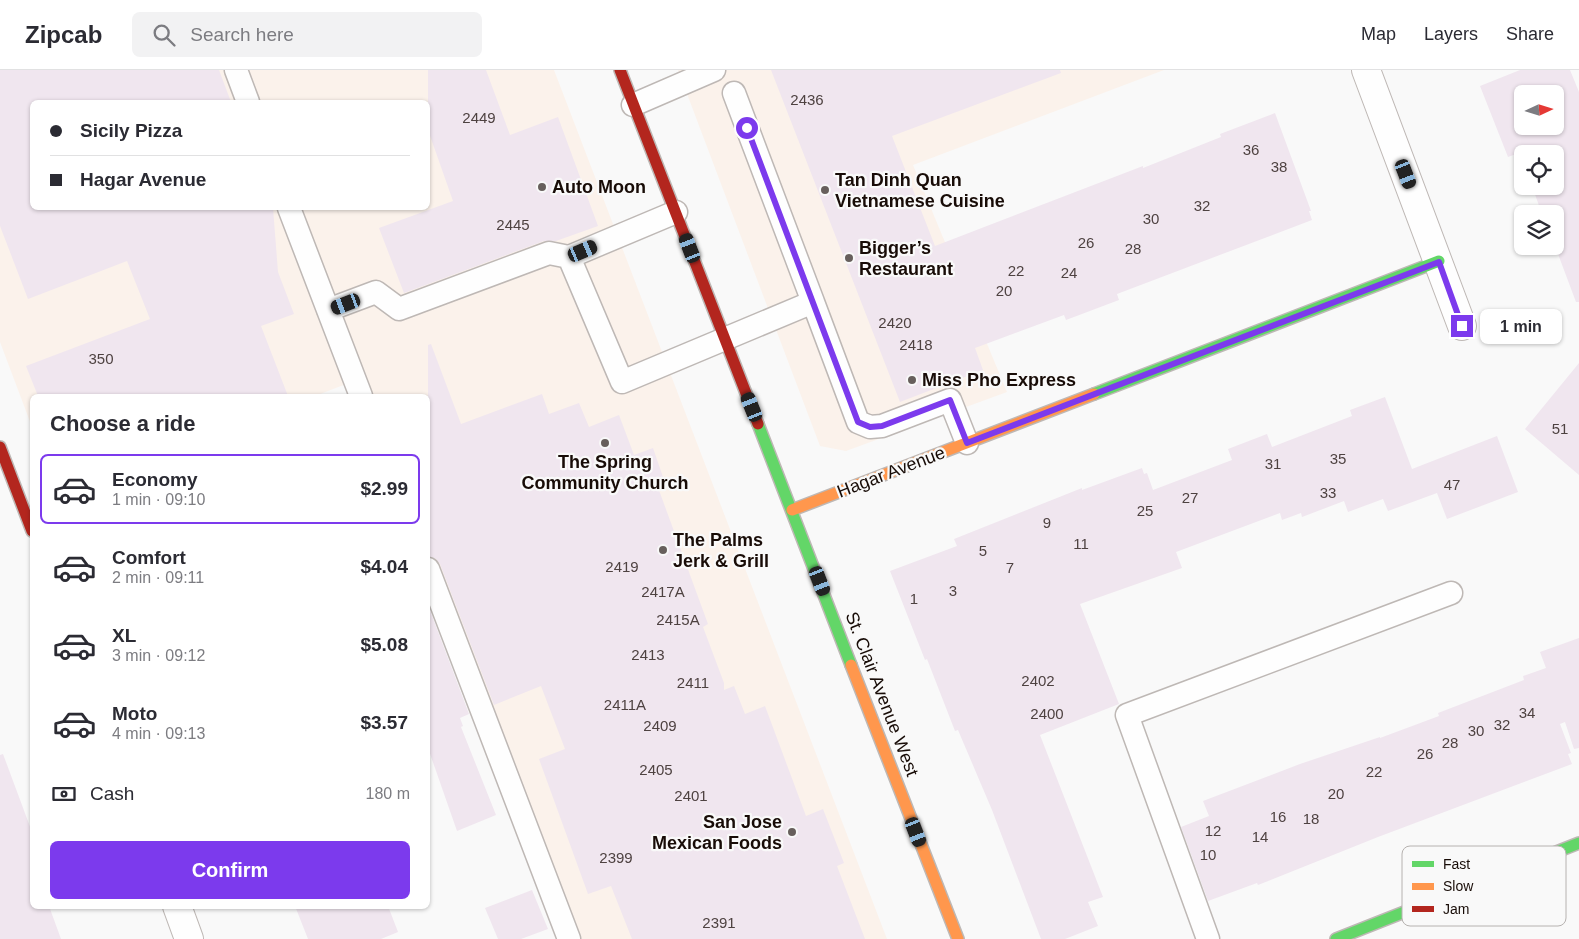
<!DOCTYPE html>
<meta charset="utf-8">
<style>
:root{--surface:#fff;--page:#f2f2f3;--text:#2b2b33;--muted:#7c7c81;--line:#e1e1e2;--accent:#7c3aed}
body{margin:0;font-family:Helvetica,sans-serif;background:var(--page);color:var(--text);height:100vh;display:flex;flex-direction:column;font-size:19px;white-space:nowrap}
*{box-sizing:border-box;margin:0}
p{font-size:16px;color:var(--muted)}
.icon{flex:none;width:28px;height:28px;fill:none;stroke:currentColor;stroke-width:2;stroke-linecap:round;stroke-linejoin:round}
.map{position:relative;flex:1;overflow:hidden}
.panel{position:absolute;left:30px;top:324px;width:400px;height:515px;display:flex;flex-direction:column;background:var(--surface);border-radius:8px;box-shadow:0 1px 4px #0004}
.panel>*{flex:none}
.banner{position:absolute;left:30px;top:30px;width:400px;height:110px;border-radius:8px;box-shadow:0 1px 4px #0004;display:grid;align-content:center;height:110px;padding:0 20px;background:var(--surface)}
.needle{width:32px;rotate:86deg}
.tools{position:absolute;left:1514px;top:15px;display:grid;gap:10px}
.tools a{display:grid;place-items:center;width:50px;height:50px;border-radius:8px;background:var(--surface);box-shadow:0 1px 4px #0004;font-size:25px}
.end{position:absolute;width:22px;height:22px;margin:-11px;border:6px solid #7c3aed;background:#fff;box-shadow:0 0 0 2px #fff}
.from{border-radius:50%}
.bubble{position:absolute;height:35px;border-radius:8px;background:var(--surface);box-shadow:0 1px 4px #0004;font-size:16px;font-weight:600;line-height:35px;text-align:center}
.car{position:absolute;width:15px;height:30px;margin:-15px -8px;border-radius:6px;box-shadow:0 0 4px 1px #0007;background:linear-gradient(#222 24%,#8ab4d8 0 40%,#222 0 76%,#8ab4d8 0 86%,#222 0)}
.banner b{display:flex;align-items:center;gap:18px;height:48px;font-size:19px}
.banner b+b{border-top:1px solid var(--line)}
.banner i{width:12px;height:12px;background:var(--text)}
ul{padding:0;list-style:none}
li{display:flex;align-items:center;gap:15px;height:70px;margin:0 10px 8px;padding:0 10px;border:2px solid transparent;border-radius:8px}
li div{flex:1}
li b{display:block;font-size:19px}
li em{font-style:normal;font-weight:600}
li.selected{border-color:var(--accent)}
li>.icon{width:45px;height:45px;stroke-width:1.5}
h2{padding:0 20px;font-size:22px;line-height:60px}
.pay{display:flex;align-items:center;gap:12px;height:55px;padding:0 20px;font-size:19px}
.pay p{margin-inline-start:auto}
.primary-button{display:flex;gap:10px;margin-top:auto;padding:10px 20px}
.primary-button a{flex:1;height:58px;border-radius:8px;background:var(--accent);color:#fff;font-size:20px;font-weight:600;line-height:58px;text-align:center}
header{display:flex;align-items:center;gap:30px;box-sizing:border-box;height:70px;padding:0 25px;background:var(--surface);border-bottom:1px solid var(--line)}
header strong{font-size:24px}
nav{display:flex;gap:28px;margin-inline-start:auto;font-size:18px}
.search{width:350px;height:45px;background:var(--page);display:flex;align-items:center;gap:12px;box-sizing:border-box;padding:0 18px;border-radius:8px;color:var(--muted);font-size:19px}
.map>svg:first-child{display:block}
.commercial{fill:#fbf2eb;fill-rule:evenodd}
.building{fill:#f0e6ef;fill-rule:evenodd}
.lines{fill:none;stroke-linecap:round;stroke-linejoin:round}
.lane-casing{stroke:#beb8b5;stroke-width:25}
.street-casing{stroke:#beb8b5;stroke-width:30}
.fast-casing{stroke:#beb8b5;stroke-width:14}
.slow-casing{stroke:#beb8b5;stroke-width:14}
.jam-casing{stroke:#beb8b5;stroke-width:14}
.lane{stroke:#fefefe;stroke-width:22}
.street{stroke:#fefefe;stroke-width:28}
.fast{stroke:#63d668;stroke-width:11}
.slow{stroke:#ff974d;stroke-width:11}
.jam{stroke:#b3261e;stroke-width:11}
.route{stroke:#7c3aed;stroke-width:6}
.poi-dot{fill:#675f5c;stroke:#f9f9f9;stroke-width:2}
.labels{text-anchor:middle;stroke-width:4.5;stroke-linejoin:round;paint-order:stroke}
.number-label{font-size:15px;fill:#4e4241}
.poi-label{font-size:18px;font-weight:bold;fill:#180c07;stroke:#f9f9f9;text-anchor:start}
.street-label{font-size:18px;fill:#180c07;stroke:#f9f9f9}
.key{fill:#f9f9f9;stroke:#b6b2b0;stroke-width:1}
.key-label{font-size:14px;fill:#180c07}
</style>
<header>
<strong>Zipcab</strong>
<div class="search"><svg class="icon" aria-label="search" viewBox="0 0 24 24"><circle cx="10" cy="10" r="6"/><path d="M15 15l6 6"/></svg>Search here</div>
<nav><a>Map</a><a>Layers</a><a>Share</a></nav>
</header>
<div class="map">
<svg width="1579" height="869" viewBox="0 0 1579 869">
<rect width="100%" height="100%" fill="#f9f9f9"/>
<path class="commercial" d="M0,0H554L887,869H567L428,504V326H359L354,311L315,326H32V357L0,272ZM32,32H428V138H32Z
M678,0H1164L913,95L1007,322L846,381L820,376Z"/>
<path class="building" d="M0,0H219L231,32H32V138H273L278,202L294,244L261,256L288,326H38L26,296L150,249L127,191L28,229L0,156Z
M428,0H486L510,65L558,47L598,156L556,171H544L404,223L379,158L453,131L428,60Z
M771,0H1060L1061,3L892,66L935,176L1143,96V98L1221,67L1220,64L1275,43L1311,141H1309L1312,150L1117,224L1119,230L1066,250L1064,245L975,278L983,300L900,332Z
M1520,0H1570L1579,22V232H1576L1555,176V144H1542L1532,116H1555V84H1522V91L1519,83L1508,87L1480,16ZM1522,24H1555V56H1522Z
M431,274L461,354L542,324L549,344L579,333L589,357L619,345L634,385L653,378L664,410L656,412L708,554L703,557L724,613V620L734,616L745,644L765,636L806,746L823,739L844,793L837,796L865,869H632L611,816L588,824L539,689L565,679L541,616L494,635L440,494L436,489L428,486V275Z
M1579,293V405L1525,359Z
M1385,327L1412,399L1497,366L1518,422L1447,449L1437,423L1388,441L1383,429L1348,442L1344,431L1302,447L1301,443L1282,450L1280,443L1176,482L1182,498L1080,534L1119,634L1040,665L1103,827L1088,832L1098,856L1065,869H1041L992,740L958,660L955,661L927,589L925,590L890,501L957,476L954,469L1082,418V420L1142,398L1144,404L1147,403L1153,420L1232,390L1228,379L1267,364L1272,377L1352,346L1350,340Z
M428,535L469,644L460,648L463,656L461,657L496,745L457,761L428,678Z
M1579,568V678L1574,679L1565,652L1560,654L1571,683L1568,684L1572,694L1378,767L1258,815L1257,813L1208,831L1181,757L1209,746L1203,731L1300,694L1380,667V668L1439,646L1438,643L1524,610L1523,606L1546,598L1540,582Z
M3,684L32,762V836H49L61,869H0V685Z
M532,820L548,859L521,869H498L485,838Z
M295,836H388L398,862L381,869H308Z"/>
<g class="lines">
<defs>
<path id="lane" d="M236,0L248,32
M734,23L813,232
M633,35L714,0
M289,138L361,326
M676,142L569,187L622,312L813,232L858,352L870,357L882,356L950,330L967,373
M328,240L376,222L399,239L549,183L569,187
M428,499L569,869
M1208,869L1127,645L1451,523"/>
<path id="street" d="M1366,0L1462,256
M177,836L189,869"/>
<path id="fast" d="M1094,324L1439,191
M758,354L851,595
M1336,869L1579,773"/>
<path id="slow" d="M792,440L1094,324
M851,595L958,869"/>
<path id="jam" d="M620,0L758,354
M0,377L32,461"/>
</defs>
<use href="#lane" class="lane-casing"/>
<use href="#street" class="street-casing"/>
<use href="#fast" class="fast-casing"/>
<use href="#slow" class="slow-casing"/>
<use href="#jam" class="jam-casing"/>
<use href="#lane" class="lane"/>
<use href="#street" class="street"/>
<use href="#fast" class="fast"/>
<use href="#slow" class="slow"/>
<use href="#jam" class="jam"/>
</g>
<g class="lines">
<path class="route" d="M747,58L858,352L870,357L882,356L950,330L967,373L1439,192L1462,256"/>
</g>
<g class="poi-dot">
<circle cx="542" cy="117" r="5"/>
<circle cx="825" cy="120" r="5"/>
<circle cx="849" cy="188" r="5"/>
<circle cx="912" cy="310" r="5"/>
<circle cx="605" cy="373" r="5"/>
<circle cx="663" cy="480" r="5"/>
<circle cx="792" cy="762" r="5"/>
</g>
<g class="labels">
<g class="number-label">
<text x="807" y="35">2436</text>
<text x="479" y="53">2449</text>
<text x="1251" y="85">36</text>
<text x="1279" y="102">38</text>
<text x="1202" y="141">32</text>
<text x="1151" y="154">30</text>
<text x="513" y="160">2445</text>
<text x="1086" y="178">26</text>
<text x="1133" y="184">28</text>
<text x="1016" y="206">22</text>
<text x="1069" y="208">24</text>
<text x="1004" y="226">20</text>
<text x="895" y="258">2420</text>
<text x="916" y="280">2418</text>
<text x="101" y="294">350</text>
<text x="1560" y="364">51</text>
<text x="1338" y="394">35</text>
<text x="1273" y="399">31</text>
<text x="1452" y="420">47</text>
<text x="1328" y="428">33</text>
<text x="1190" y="433">27</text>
<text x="1145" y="446">25</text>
<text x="1047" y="458">9</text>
<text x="1081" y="479">11</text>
<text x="983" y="486">5</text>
<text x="622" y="502">2419</text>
<text x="1010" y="503">7</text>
<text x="953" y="526">3</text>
<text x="663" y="527">2417A</text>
<text x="914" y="534">1</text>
<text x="678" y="555">2415A</text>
<text x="648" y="590">2413</text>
<text x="1038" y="616">2402</text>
<text x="693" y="618">2411</text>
<text x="625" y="640">2411A</text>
<text x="1527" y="648">34</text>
<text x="1047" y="649">2400</text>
<text x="1502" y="660">32</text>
<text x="660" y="661">2409</text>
<text x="1476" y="666">30</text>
<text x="1450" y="678">28</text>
<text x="1425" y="689">26</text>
<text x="656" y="705">2405</text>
<text x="1374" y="707">22</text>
<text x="1336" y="729">20</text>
<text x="691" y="731">2401</text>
<text x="1278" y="752">16</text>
<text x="1311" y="754">18</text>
<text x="1213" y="766">12</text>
<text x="1260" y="772">14</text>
<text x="1208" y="790">10</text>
<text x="616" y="793">2399</text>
<text x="719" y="858">2391</text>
</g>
<g class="poi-label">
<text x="835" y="116">Tan Dinh Quan<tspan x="835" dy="21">Vietnamese Cuisine</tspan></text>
<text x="552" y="123">Auto Moon</text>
<text x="859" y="184">Bigger’s<tspan x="859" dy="21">Restaurant</tspan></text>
<text x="922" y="316">Miss Pho Express</text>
<text x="605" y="398" text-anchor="middle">The Spring<tspan x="605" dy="21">Community Church</tspan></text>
<text x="673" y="476">The Palms<tspan x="673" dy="21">Jerk &amp; Grill</tspan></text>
<text x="782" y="758" text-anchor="end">San Jose<tspan x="782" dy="21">Mexican Foods</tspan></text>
</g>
<g class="street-label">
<text transform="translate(891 402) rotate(-21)" y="6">Hagar Avenue</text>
<text transform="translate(882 624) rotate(69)" y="6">St. Clair Avenue West</text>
</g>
</g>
<rect x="1402" y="776" width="164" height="80" rx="8" class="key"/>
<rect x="1412" y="791" width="22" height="6" fill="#63d668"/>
<rect x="1412" y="813" width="22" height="7" fill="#ff974d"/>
<rect x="1412" y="836" width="22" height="6" fill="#b3261e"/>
<g class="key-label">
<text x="1443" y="799">Fast</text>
<text x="1443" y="821">Slow</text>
<text x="1443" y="844">Jam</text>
</g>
</svg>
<div class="tools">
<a><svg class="needle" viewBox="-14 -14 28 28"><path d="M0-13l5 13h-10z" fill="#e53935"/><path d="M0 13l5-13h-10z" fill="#7c7c81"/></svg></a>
<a><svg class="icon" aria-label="locate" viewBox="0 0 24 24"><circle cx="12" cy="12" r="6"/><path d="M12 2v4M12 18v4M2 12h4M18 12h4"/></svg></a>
<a><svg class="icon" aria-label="layers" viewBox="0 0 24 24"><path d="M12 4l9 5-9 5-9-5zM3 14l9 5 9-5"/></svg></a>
</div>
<i class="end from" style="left:747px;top:58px"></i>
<i class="end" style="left:1462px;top:256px"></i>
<div class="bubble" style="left:1480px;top:239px;width:82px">1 min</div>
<i class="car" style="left:1406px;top:104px;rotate:159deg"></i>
<i class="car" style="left:690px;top:178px;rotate:339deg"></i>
<i class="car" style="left:583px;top:181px;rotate:67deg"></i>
<i class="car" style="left:346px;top:234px;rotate:249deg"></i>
<i class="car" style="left:752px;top:337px;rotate:338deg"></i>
<i class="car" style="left:820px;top:511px;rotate:159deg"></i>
<i class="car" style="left:916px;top:762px;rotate:159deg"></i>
<div class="banner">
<b><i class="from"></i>Sicily Pizza</b>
<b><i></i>Hagar Avenue</b>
</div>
<section class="panel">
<h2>Choose a ride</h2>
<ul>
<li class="selected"><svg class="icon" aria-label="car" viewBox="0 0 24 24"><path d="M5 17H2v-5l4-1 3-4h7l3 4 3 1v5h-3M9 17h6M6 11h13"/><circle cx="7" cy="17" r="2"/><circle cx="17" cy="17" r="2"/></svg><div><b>Economy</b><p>1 min · 09:10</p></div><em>$2.99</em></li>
<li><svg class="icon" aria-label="car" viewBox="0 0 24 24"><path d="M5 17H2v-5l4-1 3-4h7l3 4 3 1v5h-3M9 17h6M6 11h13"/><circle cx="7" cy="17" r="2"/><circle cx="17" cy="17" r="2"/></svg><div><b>Comfort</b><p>2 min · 09:11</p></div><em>$4.04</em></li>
<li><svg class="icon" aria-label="car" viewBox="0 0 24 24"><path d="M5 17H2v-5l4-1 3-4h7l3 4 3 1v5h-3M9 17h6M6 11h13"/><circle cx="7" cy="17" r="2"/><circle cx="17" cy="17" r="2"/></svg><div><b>XL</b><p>3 min · 09:12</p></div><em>$5.08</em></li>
<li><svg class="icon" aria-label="car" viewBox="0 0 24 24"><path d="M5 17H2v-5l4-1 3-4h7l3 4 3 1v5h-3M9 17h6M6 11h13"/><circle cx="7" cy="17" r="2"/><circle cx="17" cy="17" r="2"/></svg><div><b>Moto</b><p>4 min · 09:13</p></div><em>$3.57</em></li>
</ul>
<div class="pay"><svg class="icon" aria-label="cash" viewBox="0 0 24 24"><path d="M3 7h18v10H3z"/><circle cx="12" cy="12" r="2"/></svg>Cash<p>180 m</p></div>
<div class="primary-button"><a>Confirm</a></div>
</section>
</div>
